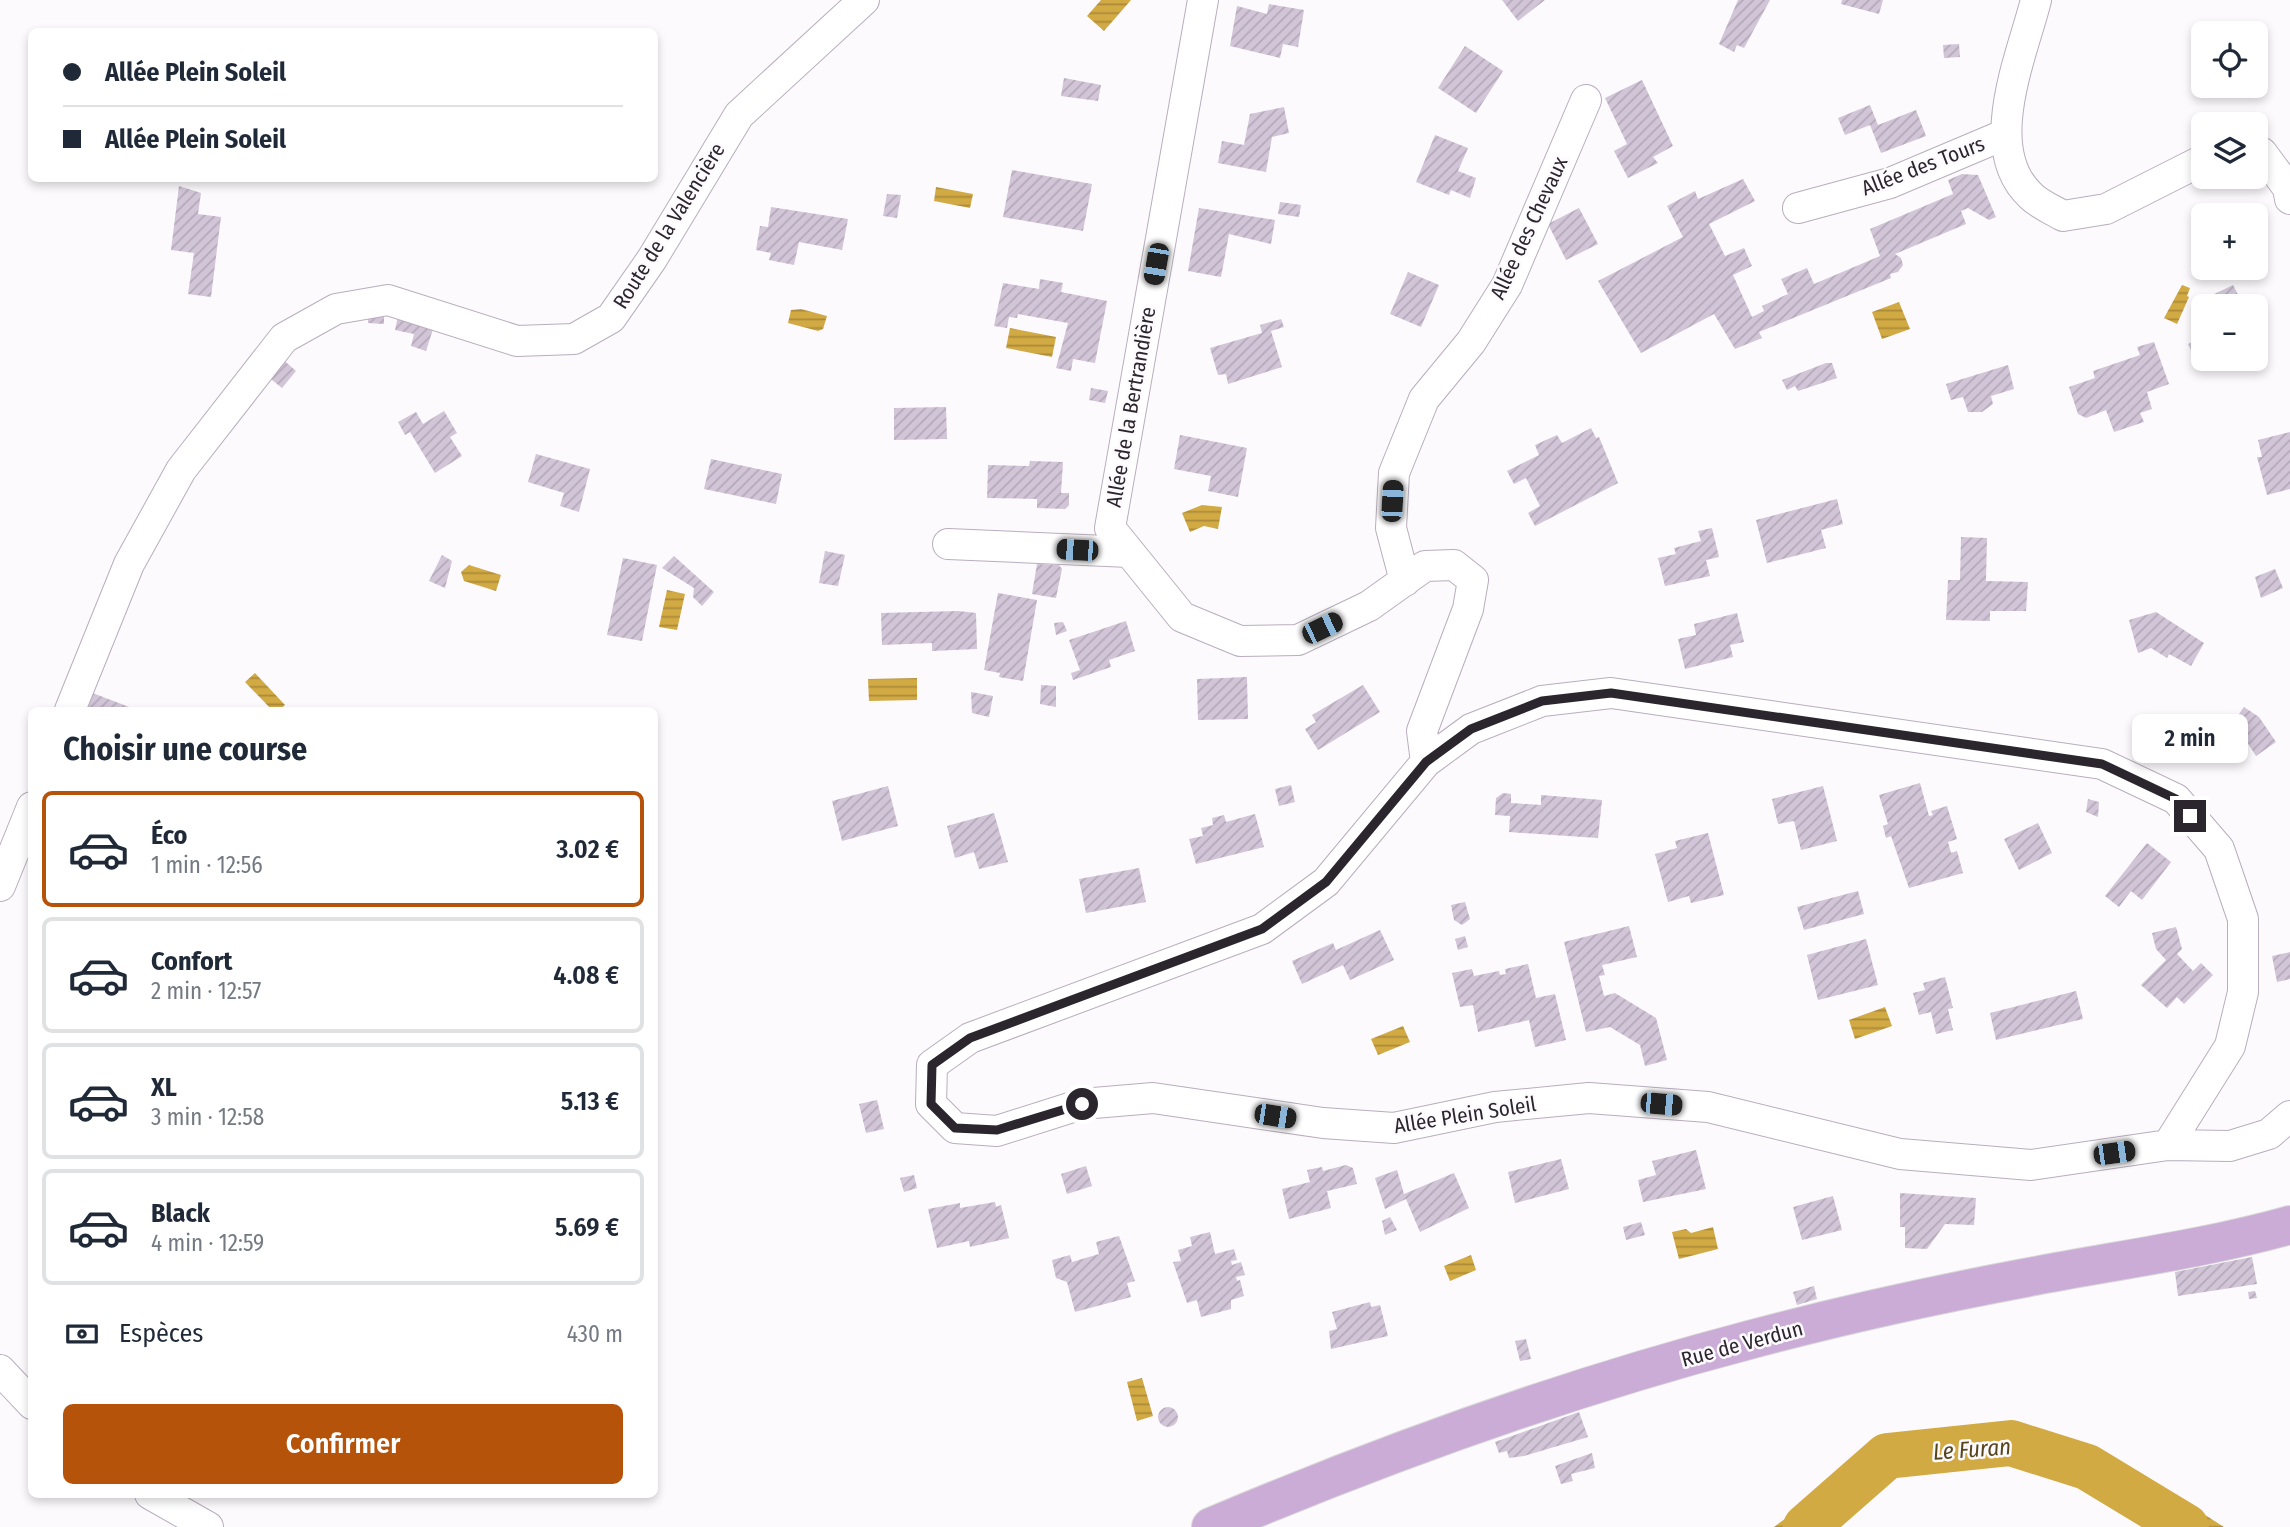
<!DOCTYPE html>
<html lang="fr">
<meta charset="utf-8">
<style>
:root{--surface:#fff;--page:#f6f6f7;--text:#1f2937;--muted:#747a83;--line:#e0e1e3;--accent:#b45309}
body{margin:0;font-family:"Fira Sans Condensed",sans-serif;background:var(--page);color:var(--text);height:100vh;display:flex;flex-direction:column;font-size:26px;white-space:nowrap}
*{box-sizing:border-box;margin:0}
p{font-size:23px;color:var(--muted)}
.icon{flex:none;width:38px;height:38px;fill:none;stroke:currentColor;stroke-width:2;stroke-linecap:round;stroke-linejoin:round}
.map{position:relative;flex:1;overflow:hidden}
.drawer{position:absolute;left:28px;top:707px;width:630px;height:791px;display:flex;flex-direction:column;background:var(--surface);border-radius:10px;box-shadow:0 4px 10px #0003}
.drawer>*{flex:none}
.guide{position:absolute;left:28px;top:28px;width:630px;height:154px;border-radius:10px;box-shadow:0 4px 10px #0003;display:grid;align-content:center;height:154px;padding:0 35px;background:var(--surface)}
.fabs{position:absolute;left:2191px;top:21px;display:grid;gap:14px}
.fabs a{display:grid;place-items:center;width:77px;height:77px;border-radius:10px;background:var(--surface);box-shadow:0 4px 10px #0003;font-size:35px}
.end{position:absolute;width:32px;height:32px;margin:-16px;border:9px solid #2b262d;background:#fff;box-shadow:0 0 0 4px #fff}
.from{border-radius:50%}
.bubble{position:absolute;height:49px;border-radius:10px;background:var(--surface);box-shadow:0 4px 10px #0003;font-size:23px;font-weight:600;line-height:49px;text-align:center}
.car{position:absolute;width:21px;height:42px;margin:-21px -10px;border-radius:9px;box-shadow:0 0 5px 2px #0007;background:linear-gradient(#222 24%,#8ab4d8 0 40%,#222 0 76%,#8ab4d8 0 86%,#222 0)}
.guide b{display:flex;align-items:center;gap:24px;height:66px;font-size:26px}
.guide b+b{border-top:2px solid var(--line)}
.guide i{width:18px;height:18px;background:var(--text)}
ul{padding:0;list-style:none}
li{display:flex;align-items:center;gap:21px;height:116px;margin:0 14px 10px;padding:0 21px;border:4px solid var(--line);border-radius:10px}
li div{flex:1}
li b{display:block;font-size:26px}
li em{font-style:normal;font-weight:600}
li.selected{border-color:var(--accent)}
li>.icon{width:63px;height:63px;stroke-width:1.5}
h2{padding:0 35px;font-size:32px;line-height:84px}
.pay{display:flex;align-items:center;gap:18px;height:77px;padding:0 35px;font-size:26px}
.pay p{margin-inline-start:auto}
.action{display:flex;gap:14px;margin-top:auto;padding:14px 35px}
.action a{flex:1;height:80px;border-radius:10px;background:var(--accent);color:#fff;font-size:28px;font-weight:600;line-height:80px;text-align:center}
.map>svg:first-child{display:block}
.water{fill:url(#water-rules)}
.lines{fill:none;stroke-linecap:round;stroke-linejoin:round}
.river{stroke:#d2aa43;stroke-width:46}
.building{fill:url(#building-hatch)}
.minor-casing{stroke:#b9adbe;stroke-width:32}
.primary-casing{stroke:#d9d8d9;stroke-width:40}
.minor{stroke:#fff;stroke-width:30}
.primary{stroke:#caacd6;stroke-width:38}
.route{stroke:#2b262d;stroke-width:9}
.labels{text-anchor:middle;stroke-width:5;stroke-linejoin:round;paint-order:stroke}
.street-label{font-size:21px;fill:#2b262d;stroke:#fdfafe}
.water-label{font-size:23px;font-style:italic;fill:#56451a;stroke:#fdfafe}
</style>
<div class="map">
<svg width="2290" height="1527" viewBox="0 0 2290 1527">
<defs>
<pattern id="water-rules" width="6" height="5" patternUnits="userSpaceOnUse" patternTransform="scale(1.75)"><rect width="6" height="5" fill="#d2aa43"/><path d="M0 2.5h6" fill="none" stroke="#ab8a38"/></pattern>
<pattern id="building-hatch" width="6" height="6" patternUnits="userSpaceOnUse" patternTransform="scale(1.75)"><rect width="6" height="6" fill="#d1c5d7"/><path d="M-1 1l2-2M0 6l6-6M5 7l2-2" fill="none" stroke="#b4a9b9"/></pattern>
</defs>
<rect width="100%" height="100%" fill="#fdfafe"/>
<path class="water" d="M1101,0H1131L1104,31L1087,16Z
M936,187L973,194L970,208L934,201Z
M2182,285L2190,288L2187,296L2189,297L2177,324L2164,318Z
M1899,302L1910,329L1882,339L1872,312Z
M801,309L827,316L823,329L818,331L788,323L791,310Z
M1010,328L1056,337L1052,357L1006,348Z
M1202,505L1222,507L1218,529L1204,526L1190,532L1182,513Z
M469,565L501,575L496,591L464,581L461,572Z
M667,590L685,594L677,630L659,627Z
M255,673L285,705L279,710H272L245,682Z
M917,678V700L869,701L868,679Z
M1885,1007L1892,1026L1855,1039L1849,1020Z
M1403,1026L1410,1042L1378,1055L1371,1039Z
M1713,1227L1718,1249L1679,1259L1672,1232L1686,1229L1691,1233Z
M1471,1255L1476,1270L1450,1281L1444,1266Z
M1142,1378L1153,1416L1137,1421L1127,1382Z
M1971,1428L2019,1433L2064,1456L2110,1464L2161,1487L2224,1527H2197L2099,1478L2024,1462L1967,1445L1909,1456L1842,1492L1802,1527H1774L1885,1444L1923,1433Z"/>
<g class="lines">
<path class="river" d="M1806,1527L1887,1456L2011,1443L2087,1467L2186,1527"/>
</g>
<path class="building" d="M1502,0H1545L1518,21Z
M1738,0H1770L1744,48L1737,45L1734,52L1719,44Z
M1842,0H1883L1879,14L1841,4Z
M1269,4L1304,10L1298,47L1283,44L1280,58L1230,46L1237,6L1267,14Z
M1959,44L1960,57L1944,58L1943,45Z
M1465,46L1503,71L1476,113L1438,88Z
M1064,78L1101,85L1098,101L1061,96Z
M1642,80L1673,146L1653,157L1658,163L1628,178L1614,151L1627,144L1605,98Z
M1870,105L1878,125L1916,110L1926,136L1881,153L1870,125L1845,135L1838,118Z
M1284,107L1289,133L1272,137L1266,172L1218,163L1222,141L1244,145L1250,114Z
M1435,135L1468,148L1458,171L1476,178L1470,198L1451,190L1449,195L1416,182Z
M1012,170L1092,184L1083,231L1003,217Z
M1962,174L1978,175L1996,217L1989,220L1968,208L1961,211L1966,224L1895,254L1901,258L1903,265L1898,272L1890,274L1891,278L1759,332L1762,338L1735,349L1714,314L1641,353L1598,281L1683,237L1667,206L1695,191L1698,199L1743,179L1755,201L1709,224L1725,256L1744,248L1752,266L1733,275L1752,317L1764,311L1762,306L1788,294L1781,279L1807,268L1814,284L1880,256L1870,229L1953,194L1948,180Z
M179,186L201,193L198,214L221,217L211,297L188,294L194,253L171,250Z
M887,194L901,195L897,218L883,216Z
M1280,202L1301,205L1299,217L1278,214Z
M771,207L848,219L842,250L799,242L794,265L769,260L771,253L756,250L760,226L768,227Z
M1199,208L1275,220L1271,244L1229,234L1221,277L1188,271Z
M1579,208L1598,244L1566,260L1548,224Z
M1408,272L1439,285L1421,327L1390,314Z
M1040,279L1063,283L1061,292L1107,301L1095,363L1073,359L1071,371L1056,368L1068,323L1018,314L1017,318L1009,317L1007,328L994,326L1003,283L1039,289Z
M2233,285L2244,306H2208L2204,299Z
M368,314H384V324L368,323Z
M398,316L434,326L426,351L411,346L414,334L395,330Z
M1281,319L1284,327L1271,331L1282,367L1228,384L1226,374L1218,375L1210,348L1262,333L1260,325Z
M2203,336V359H2217L2200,368L2188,344Z
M2154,342L2169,384L2147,392L2152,409L2140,413L2144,422L2114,432L2106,410L2086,418L2078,414L2069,387L2095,378L2093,371L2140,355L2137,347Z
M280,357L296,371L282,388L267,376Z
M1826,363H1832L1837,378L1798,391L1795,386L1787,390L1782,380Z
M2008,365L2014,389L1991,396L1993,404L1982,412H1968L1963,397L1951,400L1946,384Z
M1091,388L1108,391L1105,403L1089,400Z
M946,407L947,439L894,440V408Z
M444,411L457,433L450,437L462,456L435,473L410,432L405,435L398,422L416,412L423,424Z
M1591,428L1596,438L1599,437L1618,483L1535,526L1528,513L1540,506L1526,478L1514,484L1507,471L1539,455L1535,445L1557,435L1562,443Z
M2290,432V489L2267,495L2257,457H2262L2258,440Z
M1180,435L1247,448L1238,497L1208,491L1211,476L1174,469Z
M536,454L590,469L579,512L560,506L564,493L528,482Z
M711,459L782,474L776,504L704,489Z
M1030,461L1063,462L1061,493H1069V505L1065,509L1037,508V499L987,498L988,465L1029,466Z
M1837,499L1843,524L1821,530L1826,548L1767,563L1756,520Z
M1712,528L1719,557L1706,560L1710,576L1665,586L1658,558L1676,554L1674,548L1701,541L1698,531Z
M1961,537L1987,538L1986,581L2028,582L2026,611H1990V621L1946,620L1948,580H1960Z
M825,551L845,555L838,586L819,583Z
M442,555L452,561L445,588L429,581Z
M674,556L714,592L702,606L693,597L694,588L662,568Z
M623,558L657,565L642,641L607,635Z
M1037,564L1059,565L1062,569L1056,598L1032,594Z
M2275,569L2283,588L2261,598L2255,577Z
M998,593L1037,600L1023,681L999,677L1000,673L984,670Z
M958,611L976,613L977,649L932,651V643L882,645L881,613Z
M2156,612L2204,643L2191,666L2169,654L2167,658L2151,648L2138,653L2129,620Z
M1737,613L1744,642L1730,645L1733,657L1685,669L1678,639L1696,635L1694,624Z
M1126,621L1135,651L1109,660L1111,667L1073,680L1071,673L1080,670L1069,640Z
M1063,622L1067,631L1056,635L1054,623Z
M1247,677L1248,719L1198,720L1197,679Z
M1041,685L1056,686V707L1040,704Z
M1363,685L1380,712L1318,750L1305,729L1316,722L1312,715Z
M90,692L137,710H83Z
M971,692L993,696L989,717L972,713Z
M2244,707L2259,717L2276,742L2256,756L2245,739L2229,728Z
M1920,783L1929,816L1933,815L1931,811L1947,806L1957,839L1948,842L1951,853L1957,851L1963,873L1909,888L1891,836L1886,838L1883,826L1888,824L1879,795Z
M1291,785L1295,802L1279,806L1275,789Z
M888,786L898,826L842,841L832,801Z
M1823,786L1837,841L1801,850L1794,821L1778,824L1772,799Z
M1503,793L1511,794V803L1541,805V795L1602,800L1598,838L1509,832L1510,816L1495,815L1496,798Z
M2088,799L2099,802L2098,817L2086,812Z
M994,813L1008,862L979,869L974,852L955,858L947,826Z
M1255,814L1264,847L1196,864L1189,839L1203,836L1201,828L1213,825L1212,818L1224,815L1226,822Z
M2038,823L2052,853L2019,870L2004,839Z
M1708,833L1724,895L1691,903L1689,896L1668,902L1655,854L1677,848L1675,841Z
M2147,843L2171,862L2142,900L2131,891L2119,907L2105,896Z
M1139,868L1146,902L1086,913L1079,879Z
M1858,891L1864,914L1804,930L1797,907Z
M1465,902L1470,919L1462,925L1454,920L1451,905Z
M1629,926L1637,957L1602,965L1605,975L1599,976L1604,996L1615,993L1656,1018L1667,1060L1645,1066L1640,1045L1610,1027L1586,1032L1564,942Z
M2176,927L2182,949L2177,954L2193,971L2201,963L2213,975L2184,1004L2177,997L2167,1008L2141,985L2166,960L2156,949L2152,933Z
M1380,930L1394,960L1350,980L1343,965L1302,984L1292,961L1333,943L1336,950Z
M1465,936L1468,947L1458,950L1455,939Z
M1866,939L1878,985L1818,1000L1807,955Z
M2290,952V979L2277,982L2272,956Z
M1528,964L1536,998L1555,994L1566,1040L1535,1047L1529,1020L1478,1032L1473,1005L1460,1007L1452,973L1472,969L1474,976L1499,971L1500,975L1506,974L1505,969Z
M1945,977L1953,1008L1948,1009L1953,1030L1936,1034L1931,1012L1919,1015L1913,993L1925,990L1923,983Z
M2076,991L2083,1019L1996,1040L1990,1013Z
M877,1100L884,1129L866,1133L859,1104Z
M1696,1150L1706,1189L1643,1202L1638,1180L1656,1175L1652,1161Z
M1561,1159L1569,1189L1515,1203L1508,1172Z
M1346,1165L1353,1168L1357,1184L1327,1191L1331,1208L1289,1219L1282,1189L1310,1182L1307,1170L1322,1167L1323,1171Z
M1086,1166L1092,1186L1067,1194L1061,1174Z
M1397,1170L1404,1194L1454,1173L1469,1208L1420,1232L1406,1199L1385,1209L1375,1178Z
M914,1175L917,1188L904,1192L900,1178Z
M1900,1193L1976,1198L1974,1225L1945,1224L1927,1249L1905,1248V1227H1900Z
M1833,1196L1842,1230L1802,1240L1793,1207Z
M995,1202L996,1207L1001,1205L1009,1238L970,1247L969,1241L937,1248L928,1209L960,1203V1208Z
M1390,1217L1397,1230L1385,1235L1382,1221Z
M1641,1222L1645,1235L1626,1240L1623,1227Z
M1210,1232L1215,1254L1234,1249L1237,1260L1231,1261L1232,1265L1241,1262L1245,1275L1236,1277L1237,1281L1240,1280L1244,1296L1231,1300V1309L1201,1317L1197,1300L1187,1303L1173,1262L1181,1261L1178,1250L1192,1246L1190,1237Z
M1119,1236L1135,1281L1127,1283L1131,1297L1075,1312L1067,1282L1056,1278L1052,1260L1070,1255L1072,1262L1099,1254L1096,1242Z
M2252,1257L2257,1284L2178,1296L2175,1272Z
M1814,1286L1817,1299L1797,1305L1793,1292Z
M2255,1291L2257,1298L2249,1299L2248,1292Z
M1370,1302L1371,1307L1380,1305L1388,1336L1331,1349L1329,1331L1337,1329L1332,1312Z
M1526,1339L1531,1359L1520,1361L1515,1341Z
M1158 1417a10 10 0 1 1 20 0a10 10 0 1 1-20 0Z
M1579,1412L1588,1437L1524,1456L1509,1458L1507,1451L1499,1453L1495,1442Z
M1592,1453L1595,1468L1571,1474L1573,1481L1561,1484L1555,1466Z"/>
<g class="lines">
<defs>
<path id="minor" d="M1203,0L1110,528L1182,617L1240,641L1298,640L1369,606L1425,566L1454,565L1473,580L1468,609L1422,731L1426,762
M2036,0C2022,56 1980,149 2031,196C2039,204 2053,210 2063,216L2106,209L2203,160
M2256,153H2262L2288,188L2290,199
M1798,208L1890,183L2006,134
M948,544L1129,552
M1405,581L1391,528L1394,473L1424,399L1471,342L1507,285L1586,100
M70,710L129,564L181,470L284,338L336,309L388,300L517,341L574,339L611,318L652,259L739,115L864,0
M0,886L32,807
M2168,1145L2230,1046L2243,992V919L2219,849L2176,799L2102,764L1611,693L1542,701L1471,729L1426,762L1326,882L1262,929L970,1038L932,1065L931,1104L955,1128L997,1131L1082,1104L1153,1098L1323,1123L1394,1128L1495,1107L1589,1098L1708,1107L1900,1154L2031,1165L2168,1145L2230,1146L2269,1134L2290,1116
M0,1370L32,1404
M150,1494L208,1527"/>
<path id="primary" d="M1211,1527C1386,1453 1566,1388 1749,1340C1838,1316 1929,1296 2019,1279C2110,1261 2201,1250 2290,1225"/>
</defs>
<use href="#minor" class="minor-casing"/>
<use href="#primary" class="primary-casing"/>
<use href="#minor" class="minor"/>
<use href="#primary" class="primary"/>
</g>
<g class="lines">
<path class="route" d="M1082,1104L997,1130L955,1128L931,1104L932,1065L970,1038L1262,929L1326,882L1426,762L1471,729L1542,701L1611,693L2102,764L2176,799L2190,816"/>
</g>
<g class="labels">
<g class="street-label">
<text transform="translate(1923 166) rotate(-21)" y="7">Allée des Tours</text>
<text transform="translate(669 226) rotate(-58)" y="7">Route de la Valencière</text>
<text transform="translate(1529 228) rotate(-65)" y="7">Allée des Chevaux</text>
<text transform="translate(1131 407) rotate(-80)" y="7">Allée de la Bertrandière</text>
<text transform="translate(1465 1115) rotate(-9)" y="7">Allée Plein Soleil</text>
<text transform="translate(1742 1344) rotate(-15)" y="7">Rue de Verdun</text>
</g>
<g class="water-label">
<text transform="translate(1972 1449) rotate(-4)" y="8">Le Furan</text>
</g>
</g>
</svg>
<div class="fabs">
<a><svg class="icon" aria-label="locate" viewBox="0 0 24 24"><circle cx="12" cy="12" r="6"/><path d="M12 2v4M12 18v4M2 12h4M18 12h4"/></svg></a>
<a><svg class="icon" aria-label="layers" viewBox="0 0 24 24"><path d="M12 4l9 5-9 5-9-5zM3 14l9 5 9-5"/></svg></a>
<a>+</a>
<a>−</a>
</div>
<i class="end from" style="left:1082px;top:1104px"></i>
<i class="end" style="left:2190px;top:816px"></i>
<div class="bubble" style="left:2132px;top:714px;width:116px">2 min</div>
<i class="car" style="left:1156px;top:264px;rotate:190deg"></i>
<i class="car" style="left:1392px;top:501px;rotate:3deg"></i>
<i class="car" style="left:1077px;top:550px;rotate:273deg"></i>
<i class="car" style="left:1322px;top:628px;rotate:64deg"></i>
<i class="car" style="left:1661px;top:1104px;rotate:95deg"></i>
<i class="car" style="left:1275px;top:1116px;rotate:99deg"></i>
<i class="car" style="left:2114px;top:1153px;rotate:82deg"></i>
<div class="guide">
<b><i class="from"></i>Allée Plein Soleil</b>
<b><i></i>Allée Plein Soleil</b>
</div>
<section class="drawer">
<h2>Choisir une course</h2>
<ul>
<li class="selected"><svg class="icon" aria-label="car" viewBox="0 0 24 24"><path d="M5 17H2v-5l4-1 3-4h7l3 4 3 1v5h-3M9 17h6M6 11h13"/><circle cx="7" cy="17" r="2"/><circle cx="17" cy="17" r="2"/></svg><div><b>Éco</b><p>1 min · 12:56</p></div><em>3.02 €</em></li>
<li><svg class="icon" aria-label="car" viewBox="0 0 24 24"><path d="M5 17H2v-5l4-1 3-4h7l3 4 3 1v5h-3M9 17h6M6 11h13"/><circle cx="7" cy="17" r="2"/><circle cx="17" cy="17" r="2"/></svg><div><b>Confort</b><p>2 min · 12:57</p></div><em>4.08 €</em></li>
<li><svg class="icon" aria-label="car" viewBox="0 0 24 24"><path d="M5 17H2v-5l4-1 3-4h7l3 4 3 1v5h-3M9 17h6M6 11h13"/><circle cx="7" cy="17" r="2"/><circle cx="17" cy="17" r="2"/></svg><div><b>XL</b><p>3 min · 12:58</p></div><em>5.13 €</em></li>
<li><svg class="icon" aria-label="car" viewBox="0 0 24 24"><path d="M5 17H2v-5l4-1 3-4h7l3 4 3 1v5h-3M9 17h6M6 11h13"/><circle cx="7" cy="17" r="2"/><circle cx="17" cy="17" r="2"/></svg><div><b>Black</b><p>4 min · 12:59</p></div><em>5.69 €</em></li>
</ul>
<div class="pay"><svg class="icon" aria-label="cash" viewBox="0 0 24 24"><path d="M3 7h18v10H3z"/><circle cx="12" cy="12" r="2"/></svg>Espèces<p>430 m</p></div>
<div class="action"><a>Confirmer</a></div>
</section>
</div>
